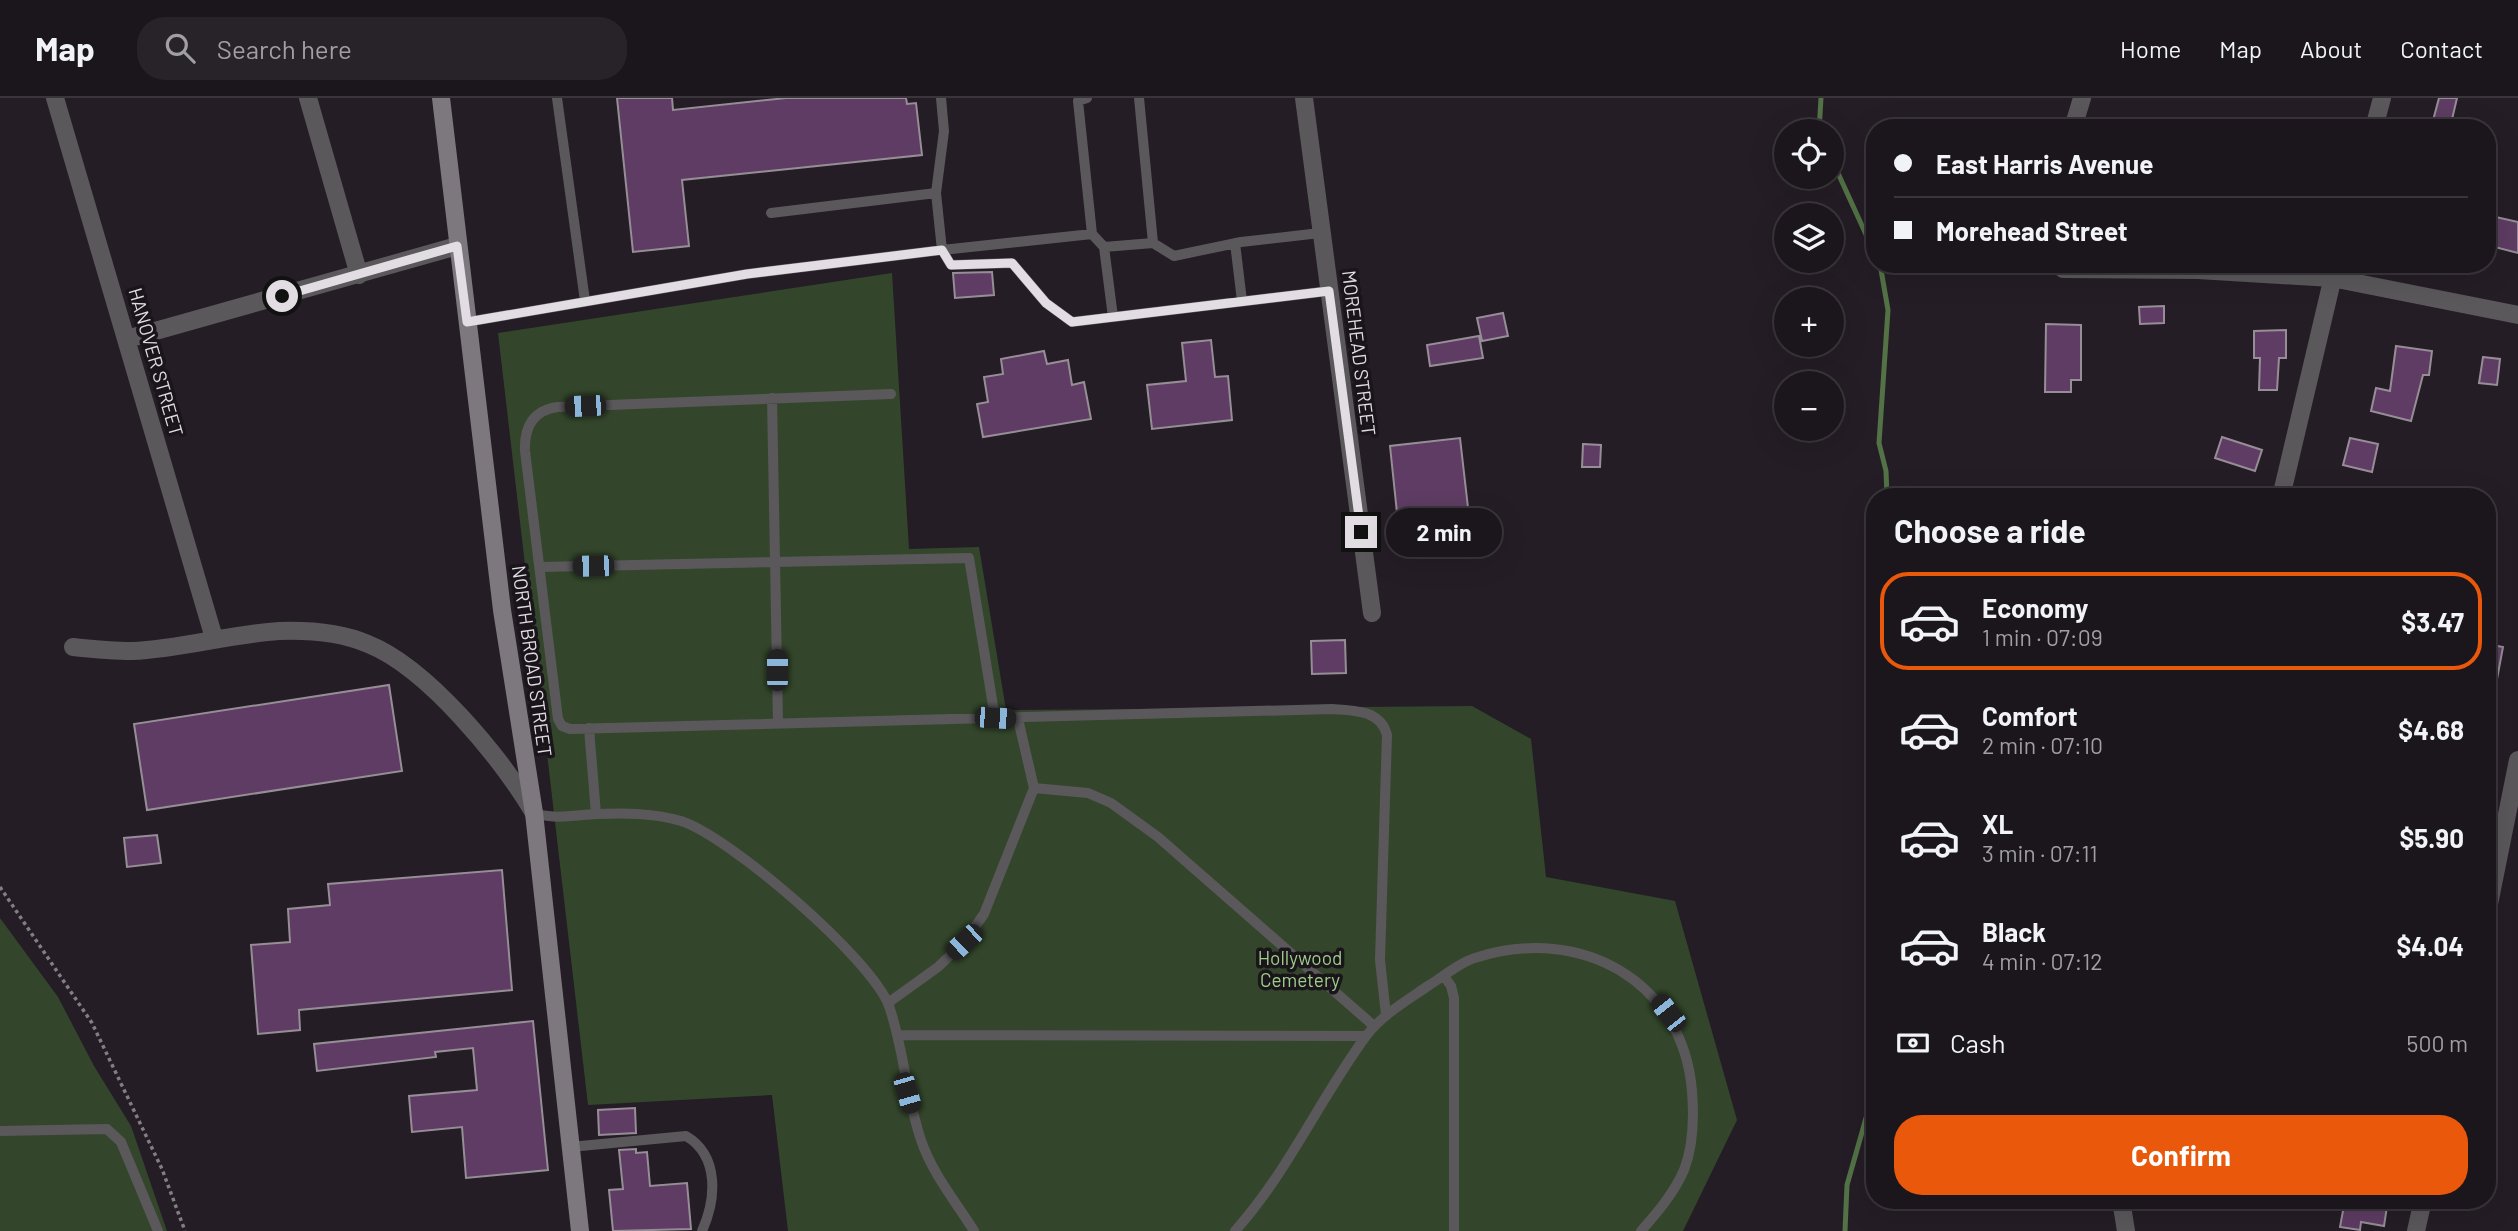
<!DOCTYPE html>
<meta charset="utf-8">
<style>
:root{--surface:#1b161c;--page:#282329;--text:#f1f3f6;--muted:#a09fa3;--line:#39353b;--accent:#ea580c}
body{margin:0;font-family:Barlow,sans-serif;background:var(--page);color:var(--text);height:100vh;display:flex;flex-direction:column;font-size:26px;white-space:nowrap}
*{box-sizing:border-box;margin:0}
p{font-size:23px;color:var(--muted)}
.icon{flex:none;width:38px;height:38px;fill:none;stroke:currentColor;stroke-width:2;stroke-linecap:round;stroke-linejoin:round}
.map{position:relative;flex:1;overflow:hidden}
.drawer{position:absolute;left:1866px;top:390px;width:630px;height:721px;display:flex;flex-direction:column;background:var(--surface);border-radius:28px;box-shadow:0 7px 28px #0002,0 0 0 2px var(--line)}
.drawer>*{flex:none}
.hud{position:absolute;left:1866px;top:21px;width:630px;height:154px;border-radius:28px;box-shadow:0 7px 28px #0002,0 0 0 2px var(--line);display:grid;align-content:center;height:154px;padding:0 28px;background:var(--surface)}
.controls{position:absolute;left:1774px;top:21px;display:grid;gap:14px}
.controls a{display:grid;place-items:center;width:70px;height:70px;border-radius:50%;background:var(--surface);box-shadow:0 7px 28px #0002,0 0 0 2px var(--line);font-size:35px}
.end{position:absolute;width:32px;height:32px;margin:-16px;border:9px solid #e1dde2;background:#111;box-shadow:0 0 0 4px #111}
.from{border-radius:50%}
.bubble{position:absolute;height:49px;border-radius:24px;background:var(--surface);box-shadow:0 7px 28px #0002,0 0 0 2px var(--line);font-size:23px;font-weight:700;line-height:49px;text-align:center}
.car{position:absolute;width:21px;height:42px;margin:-21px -10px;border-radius:9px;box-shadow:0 0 5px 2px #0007;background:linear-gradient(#222 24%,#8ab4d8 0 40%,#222 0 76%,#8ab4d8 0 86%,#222 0)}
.hud b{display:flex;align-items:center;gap:24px;height:66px;font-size:26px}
.hud b+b{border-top:2px solid var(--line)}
.hud i{width:18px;height:18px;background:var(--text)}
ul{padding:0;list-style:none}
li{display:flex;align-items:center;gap:21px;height:98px;margin:0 14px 10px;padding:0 14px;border:4px solid transparent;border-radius:28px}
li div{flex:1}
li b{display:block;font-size:26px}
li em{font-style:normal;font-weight:700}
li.selected{border-color:var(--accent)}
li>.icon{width:63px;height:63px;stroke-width:1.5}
h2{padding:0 28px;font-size:32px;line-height:84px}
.pay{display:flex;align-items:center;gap:18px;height:77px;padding:0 28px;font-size:26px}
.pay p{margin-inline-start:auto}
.action{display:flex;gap:14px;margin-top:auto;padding:14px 28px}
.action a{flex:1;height:80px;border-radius:28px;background:var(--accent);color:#fff;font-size:28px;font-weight:700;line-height:80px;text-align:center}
header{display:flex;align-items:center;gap:42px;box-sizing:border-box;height:98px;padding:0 35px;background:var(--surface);border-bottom:2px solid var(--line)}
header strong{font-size:33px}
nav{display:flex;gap:38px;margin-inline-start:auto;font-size:24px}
.search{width:490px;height:63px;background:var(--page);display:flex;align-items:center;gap:18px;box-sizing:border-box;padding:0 24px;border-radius:28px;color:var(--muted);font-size:26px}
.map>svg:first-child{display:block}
.green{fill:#33462b}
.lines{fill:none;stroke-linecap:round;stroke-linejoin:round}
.stream{stroke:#537246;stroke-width:5}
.building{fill:#5e3c63;stroke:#968d97;stroke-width:2}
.path{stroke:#837e84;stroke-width:3.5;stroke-dasharray:3.5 3.5;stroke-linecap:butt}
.lane{stroke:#5b585c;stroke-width:10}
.street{stroke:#5b585c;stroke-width:18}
.secondary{stroke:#7d787e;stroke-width:18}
.route{stroke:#e1dde2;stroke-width:9}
.labels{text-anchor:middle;stroke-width:7;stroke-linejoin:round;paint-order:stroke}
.street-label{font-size:19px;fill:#e1dde2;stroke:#1a141b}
.park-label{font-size:19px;fill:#9ece89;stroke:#1a141b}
</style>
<header>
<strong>Map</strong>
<div class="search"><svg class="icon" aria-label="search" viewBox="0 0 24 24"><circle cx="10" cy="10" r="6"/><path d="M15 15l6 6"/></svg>Search here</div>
<nav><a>Home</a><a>Map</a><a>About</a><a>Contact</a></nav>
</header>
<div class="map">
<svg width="2518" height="1133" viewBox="0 0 2518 1133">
<rect width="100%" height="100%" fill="#241d25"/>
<path class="green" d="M892,175L909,451L979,449L1006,612L1472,608L1531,641L1546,779L1675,803L1737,1022L1683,1133H788L772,997L588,1007L498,235Z
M0,820L58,899L94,968L131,1028L167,1133H0Z"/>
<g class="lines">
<path class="stream" d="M1819,33L1821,0
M1832,62L1874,154
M1880,166L1888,212L1879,345L1886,373L1887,399
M1874,803L1871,819L1874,859
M1845,1133L1847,1087L1874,992"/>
</g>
<path class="building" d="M617,0H672L673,12L786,0H906L907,6L916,5L922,57L682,82L689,148L633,154Z
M2439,0H2457L2450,30H2431Z
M2487,117L2518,124V155L2487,147Z
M992,174L994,197L955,200L953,175Z
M2164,208V225L2140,226L2139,209Z
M1503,215L1508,238L1482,243L1477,220Z
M2046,226L2081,227V282H2071V294H2045Z
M2286,232V260H2279L2277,292H2259L2260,260H2254V233Z
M1479,238L1483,260L1430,268L1427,247Z
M1211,242L1215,279L1228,278L1232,322L1152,331L1147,287L1186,283L1182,245Z
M2396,248L2432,253L2429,277H2423L2411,323L2371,313L2376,290L2390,293Z
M1044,253L1047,266L1068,262L1072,287L1084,284L1091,321L983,339L977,306L988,304L984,279L1003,276L1001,261Z
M2483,259L2500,261L2497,287L2479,285Z
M2222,339L2262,352L2255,373L2215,360Z
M1460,340L1470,427L1399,434L1390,348Z
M2350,340L2378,346L2372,374L2343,367Z
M1583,346L1601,347L1600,369H1582Z
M1345,542L1346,575L1312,576L1311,543Z
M2487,546L2503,549L2494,597L2487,596Z
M389,587L402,673L147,712L134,626Z
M157,737L161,765L127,769L124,740Z
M502,772L512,892L299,912L300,932L258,936L251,847L290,844L288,811L330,807L328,786Z
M533,923L548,1072L466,1080L462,1029L412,1034L409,998L477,992L473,950L435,954L436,959L317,973L314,946Z
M635,1010L636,1035L599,1037L598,1012Z
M636,1051V1055L647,1054L650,1088L687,1085L691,1131L613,1133L609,1092L623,1091L619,1052Z
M2345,1102H2388L2384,1128L2361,1124L2360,1132L2340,1129Z"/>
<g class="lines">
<path class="path" d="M0,789L92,925L162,1071L185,1133"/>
<path class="lane" d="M557,0L585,203
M941,0L944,33L936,95L942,152L1092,136
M1087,0L1078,3L1092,136L1104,149L1153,145L1174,158L1241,144L1320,135
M1139,0L1153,145
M771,115L936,95
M1235,145L1242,203
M1104,149L1113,219
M467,224L747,176L942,152L951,167L1012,165L1046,205L1072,224L1329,193
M891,296L558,309C533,312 524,329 525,353L558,621L562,628L570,631L1332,611C1353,612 1381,612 1387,637L1380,862L1386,917
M772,300L778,625
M541,469L969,460L995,620
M589,630L596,716
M1034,690L1088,695L1111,705L1158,739L1374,928
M534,715C555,722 575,717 597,716C626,715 653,715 681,723C729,738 872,861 889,908C904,951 906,998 921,1042C932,1075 956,1104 974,1133
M1444,878L1451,888L1454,900V1133
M888,905L938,869L964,844L984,816L1034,690L1018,621
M897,937L1366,938C1382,917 1406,903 1428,888C1444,878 1460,864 1478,859C1581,827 1683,883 1692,993C1694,1018 1693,1049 1684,1072C1674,1095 1657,1115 1641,1133
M0,1033L107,1031L121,1044L158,1133
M570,1049L686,1038C720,1058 716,1102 702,1133
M1235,1133C1288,1074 1319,1002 1366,938"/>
<path class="street" d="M55,0L214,540
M308,0L359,177
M1304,0L1372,515
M2073,30L2082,0
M2374,30L2382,0
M2059,166L2063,171L2198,172L2332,180L2518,217
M127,241L457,148
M2281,399L2336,166
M73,549C92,551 112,553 132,553C181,551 230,536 279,533C309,532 340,534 368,546C428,570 501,660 534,715
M2487,816L2518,662
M2121,1102L2126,1133
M2416,1133L2423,1102"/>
<path class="secondary" d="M441,0L502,512L534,715L580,1133"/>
</g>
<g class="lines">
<path class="route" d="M282,198L457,148L467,224L747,176L942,152L951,167L1012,165L1046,205L1072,224L1329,193L1361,434"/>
</g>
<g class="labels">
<g class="street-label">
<text transform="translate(1359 255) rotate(83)" y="7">MOREHEAD STREET</text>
<text transform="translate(156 264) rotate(74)" y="7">HANOVER STREET</text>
<text transform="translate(532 563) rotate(82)" y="7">NORTH BROAD STREET</text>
</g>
<g class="park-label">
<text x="1300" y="867">Hollywood<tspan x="1300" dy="22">Cemetery</tspan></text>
</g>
</g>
</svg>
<div class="controls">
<a><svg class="icon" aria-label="locate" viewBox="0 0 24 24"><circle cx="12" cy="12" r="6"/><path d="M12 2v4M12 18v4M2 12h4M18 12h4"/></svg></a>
<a><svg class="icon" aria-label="layers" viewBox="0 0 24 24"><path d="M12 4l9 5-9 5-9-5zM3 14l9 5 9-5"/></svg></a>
<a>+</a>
<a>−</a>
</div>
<i class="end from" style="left:282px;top:198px"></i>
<i class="end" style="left:1361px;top:434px"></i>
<div class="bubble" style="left:1386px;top:410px;width:116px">2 min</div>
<i class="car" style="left:585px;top:308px;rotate:268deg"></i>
<i class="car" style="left:593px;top:468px;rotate:269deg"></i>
<i class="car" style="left:777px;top:572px;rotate:0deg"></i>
<i class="car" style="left:995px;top:620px;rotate:93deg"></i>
<i class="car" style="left:964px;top:844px;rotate:227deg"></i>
<i class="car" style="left:1668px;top:915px;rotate:322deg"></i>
<i class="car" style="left:907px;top:995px;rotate:164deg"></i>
<div class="hud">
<b><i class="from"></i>East Harris Avenue</b>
<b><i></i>Morehead Street</b>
</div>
<section class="drawer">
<h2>Choose a ride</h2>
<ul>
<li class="selected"><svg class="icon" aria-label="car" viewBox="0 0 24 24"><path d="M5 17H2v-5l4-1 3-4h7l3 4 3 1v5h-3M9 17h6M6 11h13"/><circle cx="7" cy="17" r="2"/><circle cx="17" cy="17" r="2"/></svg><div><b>Economy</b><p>1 min · 07:09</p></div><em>$3.47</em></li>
<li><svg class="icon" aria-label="car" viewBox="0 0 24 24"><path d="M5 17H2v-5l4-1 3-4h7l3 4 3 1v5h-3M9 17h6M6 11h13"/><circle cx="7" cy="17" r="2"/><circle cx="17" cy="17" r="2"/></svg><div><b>Comfort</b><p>2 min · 07:10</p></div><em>$4.68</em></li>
<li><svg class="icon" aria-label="car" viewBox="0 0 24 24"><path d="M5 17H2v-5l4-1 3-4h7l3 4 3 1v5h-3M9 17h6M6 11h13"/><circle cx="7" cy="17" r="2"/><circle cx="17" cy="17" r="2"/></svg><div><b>XL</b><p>3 min · 07:11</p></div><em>$5.90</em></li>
<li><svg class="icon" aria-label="car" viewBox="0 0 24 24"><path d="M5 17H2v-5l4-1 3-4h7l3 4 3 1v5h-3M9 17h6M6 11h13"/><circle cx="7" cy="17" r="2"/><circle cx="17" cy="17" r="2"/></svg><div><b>Black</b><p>4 min · 07:12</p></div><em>$4.04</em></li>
</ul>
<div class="pay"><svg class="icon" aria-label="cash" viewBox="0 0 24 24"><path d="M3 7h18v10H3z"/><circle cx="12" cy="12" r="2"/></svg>Cash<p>500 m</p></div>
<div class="action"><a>Confirm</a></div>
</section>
</div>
